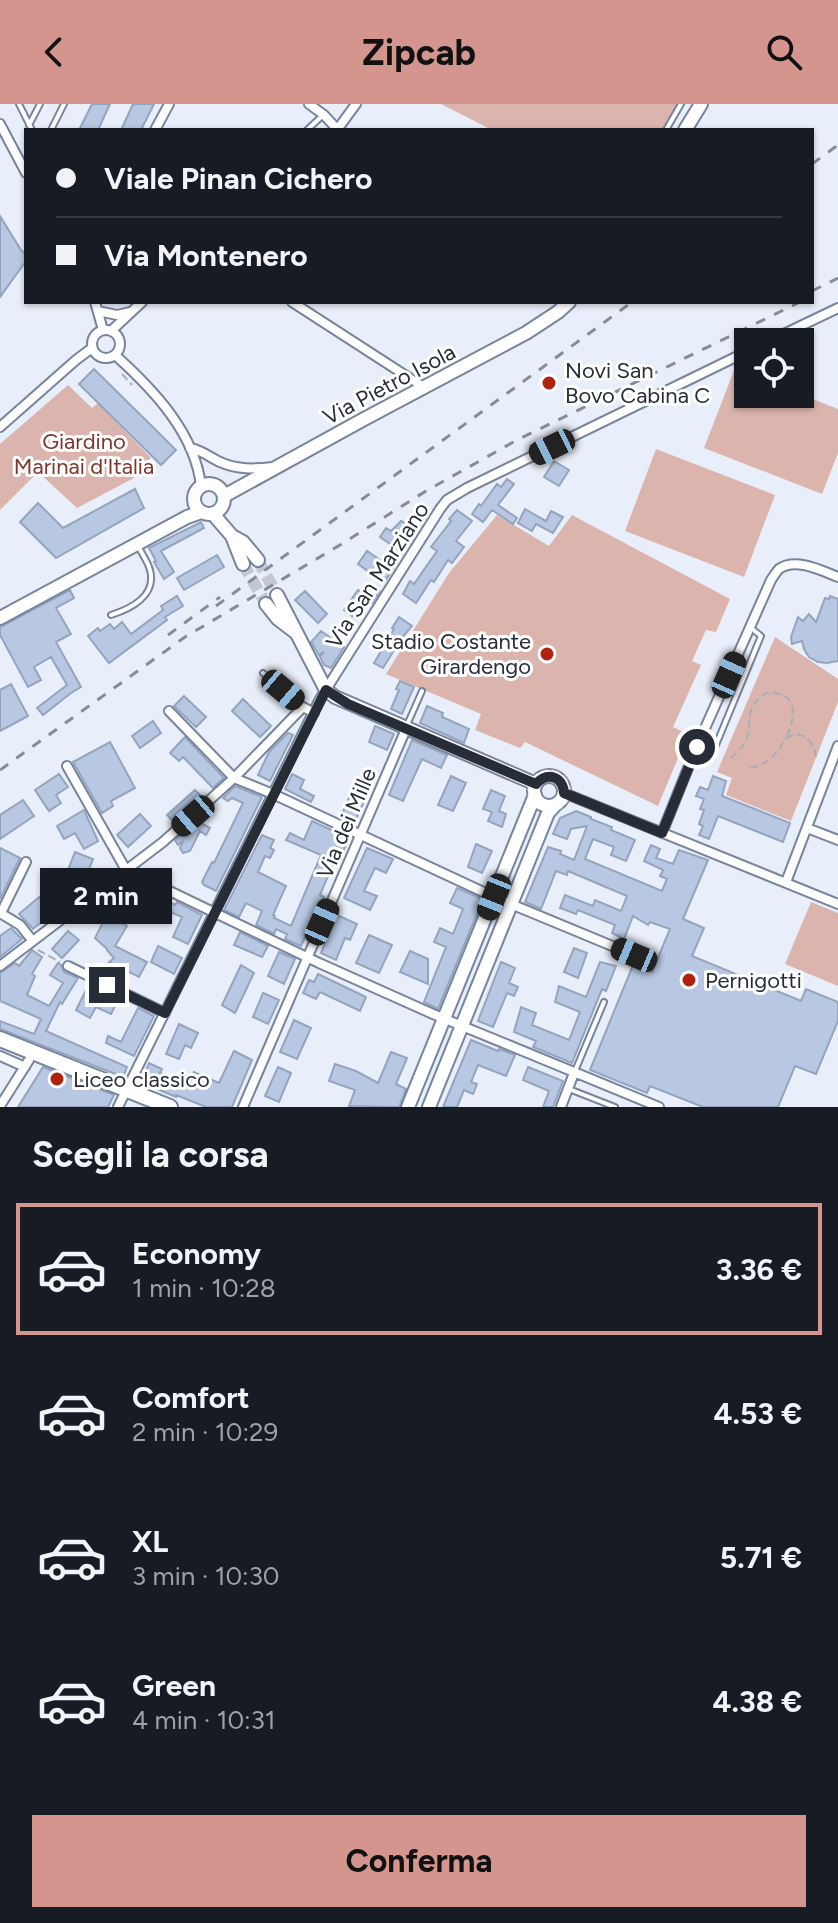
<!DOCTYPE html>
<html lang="it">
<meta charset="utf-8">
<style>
:root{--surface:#171b24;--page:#242831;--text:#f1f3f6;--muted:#9ea1a6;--line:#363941;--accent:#d4958e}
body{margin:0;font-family:Figtree,sans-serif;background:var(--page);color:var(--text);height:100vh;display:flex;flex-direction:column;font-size:30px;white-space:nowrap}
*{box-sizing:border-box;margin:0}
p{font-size:26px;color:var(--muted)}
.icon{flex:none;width:44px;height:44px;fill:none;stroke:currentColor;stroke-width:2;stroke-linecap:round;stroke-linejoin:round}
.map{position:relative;height:1003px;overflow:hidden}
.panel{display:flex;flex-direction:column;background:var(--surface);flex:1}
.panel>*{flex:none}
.guide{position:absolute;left:24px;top:24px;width:790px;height:176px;border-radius:0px;box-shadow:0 2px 6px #0004;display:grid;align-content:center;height:176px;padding:0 32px;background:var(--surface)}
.fabs{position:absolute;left:734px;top:224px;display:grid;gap:16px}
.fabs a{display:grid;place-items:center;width:80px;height:80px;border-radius:0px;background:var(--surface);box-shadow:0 2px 6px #0004;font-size:40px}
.end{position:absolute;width:36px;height:36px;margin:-18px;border:10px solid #272d37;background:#fff;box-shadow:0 0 0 4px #fff}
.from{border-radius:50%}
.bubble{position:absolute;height:56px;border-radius:0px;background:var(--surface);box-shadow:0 2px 6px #0004;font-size:26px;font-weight:700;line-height:56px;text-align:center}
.car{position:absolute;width:24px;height:48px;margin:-24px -12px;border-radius:10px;box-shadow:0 0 6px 2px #0007;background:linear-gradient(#222 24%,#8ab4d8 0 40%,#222 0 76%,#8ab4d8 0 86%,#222 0)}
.guide b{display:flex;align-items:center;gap:28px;height:76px;font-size:30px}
.guide b+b{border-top:2px solid var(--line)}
.guide i{width:20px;height:20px;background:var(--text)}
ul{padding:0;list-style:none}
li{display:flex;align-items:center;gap:24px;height:132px;margin:0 16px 12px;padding:0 16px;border:4px solid transparent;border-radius:0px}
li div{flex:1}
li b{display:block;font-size:30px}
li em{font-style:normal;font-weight:700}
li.current{border-color:var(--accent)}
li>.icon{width:72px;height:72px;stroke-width:1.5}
h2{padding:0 32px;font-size:36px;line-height:96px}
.button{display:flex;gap:16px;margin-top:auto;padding:16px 32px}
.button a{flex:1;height:92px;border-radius:0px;background:var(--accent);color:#111;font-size:32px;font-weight:700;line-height:92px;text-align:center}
header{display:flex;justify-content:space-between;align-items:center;height:104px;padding:0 32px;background:var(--accent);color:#111;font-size:36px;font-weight:700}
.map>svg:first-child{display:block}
.green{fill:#dbb5ad}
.building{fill:#b8c8e2;stroke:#95a4be;stroke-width:2}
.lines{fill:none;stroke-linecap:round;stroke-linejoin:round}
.secondary-tunnel{stroke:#c2c8d3;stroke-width:12;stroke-dasharray:12 6;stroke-linecap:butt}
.lane-casing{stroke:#76849d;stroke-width:8}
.street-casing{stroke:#76849d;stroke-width:12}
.secondary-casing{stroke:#76849d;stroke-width:16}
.primary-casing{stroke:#76849d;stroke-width:18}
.path{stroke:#a8aeb9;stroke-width:2;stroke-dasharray:8 4;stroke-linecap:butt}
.lane{stroke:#fff;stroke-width:4}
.street{stroke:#fff;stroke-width:8}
.secondary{stroke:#fff;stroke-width:12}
.primary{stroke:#fff;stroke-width:14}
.rail{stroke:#868c96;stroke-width:3;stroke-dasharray:10 10;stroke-linecap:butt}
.route{stroke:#272d37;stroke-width:10}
.poi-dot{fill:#b0220e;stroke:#fff;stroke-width:3}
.labels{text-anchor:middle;stroke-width:6;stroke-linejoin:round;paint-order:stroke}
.poi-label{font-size:22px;fill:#272d37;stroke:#fff;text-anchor:start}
.street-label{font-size:22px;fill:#272d37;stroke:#fff}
.park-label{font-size:22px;fill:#7e3428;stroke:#fff}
</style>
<header><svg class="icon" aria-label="back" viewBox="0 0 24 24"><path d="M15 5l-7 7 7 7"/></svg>Zipcab<svg class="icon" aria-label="search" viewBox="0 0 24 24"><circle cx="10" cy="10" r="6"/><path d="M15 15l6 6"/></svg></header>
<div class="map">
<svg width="838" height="1003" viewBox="0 0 838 1003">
<rect width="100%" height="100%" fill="#e9effa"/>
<path class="green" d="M441,0H678L664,26H492Z
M735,264L748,270V290H800L838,305V349L822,390L704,344Z
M68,281L92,304L98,299L151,354L133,370L134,374L77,404L38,368L0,406V340Z
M656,345L775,391L744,473L625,427Z
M497,411L549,442L572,411L730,495L716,528L706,526L692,557L701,561L673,623L688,630L658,702L525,638L520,644L475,626L481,610L386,570L449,469Z
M775,533L838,575V598L791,717L726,691L732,674L717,668Z
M811,798L838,809V882L785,860Z"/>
<path class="building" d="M92,0H110L98,26H79Z
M133,0H154L141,26H121Z
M0,112L21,146L26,150V157L0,193Z
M94,265L176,346L161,361L79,280Z
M554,357L569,366L559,382L544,373Z
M507,375L514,380L498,401L517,414L513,420L492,406L483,418L472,410L479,400L481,402L497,380L501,383Z
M135,385L144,404L56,454L20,418L38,399L63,424Z
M525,405L546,417L551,407L563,413L553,429L536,420L532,427L518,419Z
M457,406L472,417L456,437L464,443L452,459L448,456L434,478L431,476L416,499L403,490L410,477L414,480L437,447L431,443L451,417L449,415Z
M415,413L423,417L384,479L358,460L367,447L383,458L393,442L380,433L386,424L391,427L401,417L410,421Z
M201,418L204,424L161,447L174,468L164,475L154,458L156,457L149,444Z
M217,451L224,463L184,486L177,474Z
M374,483L380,487L372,499L369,497L356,515L344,506L358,486L368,493Z
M70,486L74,494L56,504L71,530L56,538L81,583L71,589L43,611L37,604L67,581L51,553L34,563L41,576L28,583L0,531V523Z
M305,487L327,510L318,519L295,496Z
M177,492L183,502L165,513L167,516L109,559L88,532L98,524L100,527L110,520L114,525L122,518L131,530L163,506L161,502Z
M830,492L838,495V557L827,559L818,558L809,553L804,545L802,537L792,540L791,533L798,513L803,517L809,510L816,518L825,494L829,495Z
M399,513L412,522L401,535L383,564L374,559L394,525L392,524Z
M321,527L344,543L331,564L324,561L320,553L324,548L319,551L311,538Z
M400,577L414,583L402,610L391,605L399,586L396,585Z
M11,580L28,612L0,627V586Z
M184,592L206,613L196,623L174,602Z
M243,595L271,622L260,633L232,607Z
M427,602L443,609L442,613L469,625L464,639L420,619Z
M153,617L161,629L140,644L132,632Z
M375,622L394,630L387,646L369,638Z
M288,629L293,631L270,677L258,671L269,648Z
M185,633L224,674L213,684L183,653L179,657L170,649Z
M412,636L447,651L441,664L422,655L403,697L389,691Z
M110,638L135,684L111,697L113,702L102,709L73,658Z
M59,670L68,683L56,691L61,699L49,707L35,686Z
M292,670L304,676L300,685L314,692L311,698L285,685Z
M451,672L466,679L453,707L438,701Z
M713,672L726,677L722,692L790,719L783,738L718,712L709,735L699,731L703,722L699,720L704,706L700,705L704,695L696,692L700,683L708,686Z
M235,682L262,693L216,787L204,781L202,778L212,758L214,759L243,699L232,694L228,697L223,694Z
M195,686L202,693L196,698L195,697L174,718L167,711Z
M491,686L505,692L499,707L506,710L502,723L488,717L492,708L483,705Z
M351,689L365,695L355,718L341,712Z
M23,696L34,712L0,735V711Z
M84,706L98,737L84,745L75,729L64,735L57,722Z
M576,707L591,713V715L612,723L611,726L635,736L626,757L611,751L614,743L593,735L585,755L662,787L667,775L660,772L663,766L644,757L651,741L660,745L656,754L673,760L679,746L708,756L683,815L704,824L692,852L801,897L806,885L838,898V917L816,970L795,962L778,1003H703L650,982L647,989L590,966L633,861L652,868L670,825L650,818L648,821L633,812L624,835L612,829L615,821L578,806L576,810L560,804L565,791L593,802L595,796L621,807L627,792L568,767L567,771L556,767L541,805L525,798L548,743L561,747L560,750L574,756L587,722L571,725L567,735L553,730L560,714Z
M140,710L151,722L128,743L117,731Z
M197,717L210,724L206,731L200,727L190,747L183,749L180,744L183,737L178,741L175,736Z
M312,717L349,734L337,762L333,760L320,791L324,793L301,842L285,835L287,830L276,825L274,830L256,821L262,807L246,799L239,813L224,806L262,731L274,736L270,744L274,746L270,754L265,752L258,768L286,782L273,811L275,812L274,814L291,822L321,751L286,736L290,729L304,736Z
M476,740L492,747L482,769L468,763Z
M0,744L20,754L0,795Z
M367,744L393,755L386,769L375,764L364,787L377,792L370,806L344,794Z
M75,748L93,755L86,773L68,766Z
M134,779L175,801L177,798L202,811L188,840L173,833L182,813L166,806L160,819L123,801Z
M457,784L483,795L438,905L424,898L446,843L434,838L440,824L453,830L463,805L450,799Z
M39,793L48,802L43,806L46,810L41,813L44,816L33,825L19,810Z
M107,810L112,814L127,822L115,842L147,858L139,873L109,858L114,854L107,846V845L95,834Z
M337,811L357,820L350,836L345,834L336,856L321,849Z
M11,824L22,835L0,853V832Z
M68,827L79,836L62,854L52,845Z
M240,828L268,842L262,853L234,841Z
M369,831L392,841L379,869L356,859Z
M158,842L182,854L174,870L151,858Z
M574,844L587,849L578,874L564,868Z
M32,846L42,853L32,870L35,872L27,891L49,902L63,879L50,871L58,859L61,861L64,868L78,874L62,900L60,898L46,927L127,963L123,973L0,925V917L34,930L41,915L0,897V869L15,859L19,862Z
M410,847L428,855V880L400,868Z
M279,848L295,855L284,880L268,872Z
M501,858L515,864L509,879L518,883L514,892L507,889L493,923L478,917Z
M600,858L616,862L606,887L602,885L572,959L533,943L536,937L514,928L521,903L536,909L532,921L569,936L580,908L555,898L559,882L586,893Z
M241,861L254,869L235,909L222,901Z
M318,870L366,893L360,907L320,888L316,895L303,889L309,876L314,878Z
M89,880L118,896L111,910L96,903L90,914L76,906Z
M263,889L279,896L268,920L253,913Z
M138,904L154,912L134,952L106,939L108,932L121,938Z
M294,916L311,924L297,955L280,948Z
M179,920L198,929L191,944L185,941L179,955L166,950Z
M471,936L498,947L499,945L515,951L506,972L478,961L471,978L477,980L473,990L464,986L457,1003H443Z
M234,947L252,956L232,1003H206L176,991V993L145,980L142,977L149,959L162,965L160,969L187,980L194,968L219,979Z
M391,948L407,954L396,980L406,985L399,1003L349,1002L355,986L329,977L335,960L356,967L378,979Z
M43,963L114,991L108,1003H18Z
M278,963L291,969L279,998L265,992Z
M528,963L563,977L553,1003H543L549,987L523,976Z"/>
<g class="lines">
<path class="secondary-tunnel" d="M258,456L277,491
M243,460L266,500"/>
<defs>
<path id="lane" d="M19,0L32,26
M29,21L40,0
M51,26L64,0
M307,26L322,12
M666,26L681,0
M111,511C130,505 157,492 150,466C148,458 142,450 138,442
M263,569L303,603
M407,621L422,587
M694,649L703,653H711L761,532L751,524
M575,967L604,898
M569,985L615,1003"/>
<path id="street" d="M309,0L324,11L337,25
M0,20L26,69
M155,26L169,0
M337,26L356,0
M95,198L103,226
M292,198L425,284
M98,207L117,211L130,208
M92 240a14 14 0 1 1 28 0a14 14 0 1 1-28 0Z
M111,227L142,198
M767,238L838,204
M115,251C153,285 195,329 201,382
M0,323L76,256L92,244
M190,344C202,346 209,353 220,358C238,366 254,365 273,363
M169,607L234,674L273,690L494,793L634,851
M67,662L126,766L319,859L433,910L659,1003
M564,689L838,800
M807,724L838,736
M662,729L694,649L771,476C774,472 776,468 779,465C796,453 822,467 838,473
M786,778L838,642
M0,809L20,821L32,836
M1,809L26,758
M0,862L163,738L234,674L303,603L314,609
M68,862L165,909
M0,952L25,963
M0,1002L29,956
M118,1003L320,595L440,405L447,396L467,384L748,247
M243,1003L406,625
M561,1003L574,969"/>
<path id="secondary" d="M685,26L701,0
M194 395a15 15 0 1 1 30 0a15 15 0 1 1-30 0Z
M224,392L366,314L526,229L558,208L569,198
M213,410L232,432L243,438L258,456
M232,432L243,460
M277,491L326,586L335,593L536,680
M266,500L278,515L295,528
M0,514L187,413L201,408
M534 687a15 15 0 1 1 30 0a15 15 0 1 1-30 0Z
M408,1003L535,691
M429,1003L548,709L556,700"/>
<path id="primary" d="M0,935L170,1003"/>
</defs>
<use href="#lane" class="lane-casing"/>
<use href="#street" class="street-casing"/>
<use href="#secondary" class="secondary-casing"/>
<use href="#primary" class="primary-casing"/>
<path class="path" d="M122,270L132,281
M731,654C736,649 742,644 745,638C755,619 740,607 766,589C800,586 796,615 785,636
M750,664C765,661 773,654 781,642C784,637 784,635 790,632C804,626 815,640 816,653
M528 687a21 21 0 1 1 42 0a21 21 0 1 1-42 0Z
M38,846L60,858"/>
<use href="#lane" class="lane"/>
<use href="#street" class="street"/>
<use href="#secondary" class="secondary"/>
<use href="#primary" class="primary"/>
<path class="rail" d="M812,60L838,41
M812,187L838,174
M216,502L632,198
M168,531L220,493
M0,666L185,533L340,441L426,387L517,336L800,198"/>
</g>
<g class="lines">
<path class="route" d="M107,881L165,909L326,586L348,600L536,680C548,667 563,673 564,689L662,729L697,643"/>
</g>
<g class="poi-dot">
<circle cx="549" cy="279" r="8"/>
<circle cx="547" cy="550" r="8"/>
<circle cx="689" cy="876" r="8"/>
<circle cx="57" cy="975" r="8"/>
</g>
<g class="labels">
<g class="poi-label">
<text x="565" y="274">Novi San<tspan x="565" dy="25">Bovo Cabina C</tspan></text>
<text x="531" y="545" text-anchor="end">Stadio Costante<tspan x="531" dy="25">Girardengo</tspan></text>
<text x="705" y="884">Pernigotti</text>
<text x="73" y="983">Liceo classico</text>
</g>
<g class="street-label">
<text transform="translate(389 280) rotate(-28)" y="8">Via Pietro Isola</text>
<text transform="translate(377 471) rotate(-57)" y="8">Via San Marziano</text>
<text transform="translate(346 719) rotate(-67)" y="8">Via dei Mille</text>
</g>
<g class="park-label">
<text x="84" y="345">Giardino<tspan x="84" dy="25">Marinai d'Italia</tspan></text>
</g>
</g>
</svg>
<div class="fabs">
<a><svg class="icon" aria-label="locate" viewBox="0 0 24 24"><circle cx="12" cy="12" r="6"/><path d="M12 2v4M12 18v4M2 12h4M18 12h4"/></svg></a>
</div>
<i class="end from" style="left:697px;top:643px"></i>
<i class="end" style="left:107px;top:881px"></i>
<div class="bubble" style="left:40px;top:764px;width:132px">2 min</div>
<i class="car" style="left:552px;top:343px;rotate:244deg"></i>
<i class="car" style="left:729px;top:571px;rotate:24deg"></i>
<i class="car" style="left:283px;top:586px;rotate:130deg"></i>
<i class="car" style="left:193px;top:712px;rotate:229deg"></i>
<i class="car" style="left:494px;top:793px;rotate:202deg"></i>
<i class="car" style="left:322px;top:818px;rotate:24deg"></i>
<i class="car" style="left:634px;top:851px;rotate:293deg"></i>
<div class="guide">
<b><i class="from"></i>Viale Pinan Cichero</b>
<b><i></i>Via Montenero</b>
</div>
</div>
<section class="panel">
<h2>Scegli la corsa</h2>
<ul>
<li class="current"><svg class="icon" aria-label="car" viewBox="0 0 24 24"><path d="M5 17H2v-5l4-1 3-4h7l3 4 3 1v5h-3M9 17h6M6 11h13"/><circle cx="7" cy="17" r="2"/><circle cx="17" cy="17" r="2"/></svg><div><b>Economy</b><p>1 min · 10:28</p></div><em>3.36 €</em></li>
<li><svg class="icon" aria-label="car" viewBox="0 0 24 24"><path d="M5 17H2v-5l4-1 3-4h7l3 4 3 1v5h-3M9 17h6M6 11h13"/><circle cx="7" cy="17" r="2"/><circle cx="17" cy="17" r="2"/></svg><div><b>Comfort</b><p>2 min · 10:29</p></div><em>4.53 €</em></li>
<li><svg class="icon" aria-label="car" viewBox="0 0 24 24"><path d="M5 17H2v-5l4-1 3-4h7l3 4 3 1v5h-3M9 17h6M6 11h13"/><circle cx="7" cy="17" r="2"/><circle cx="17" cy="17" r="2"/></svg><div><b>XL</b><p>3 min · 10:30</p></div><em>5.71 €</em></li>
<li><svg class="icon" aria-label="car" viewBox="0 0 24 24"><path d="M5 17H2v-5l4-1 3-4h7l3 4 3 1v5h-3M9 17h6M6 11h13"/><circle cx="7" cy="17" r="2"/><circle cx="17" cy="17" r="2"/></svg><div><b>Green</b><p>4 min · 10:31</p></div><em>4.38 €</em></li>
</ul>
<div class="button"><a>Conferma</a></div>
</section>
